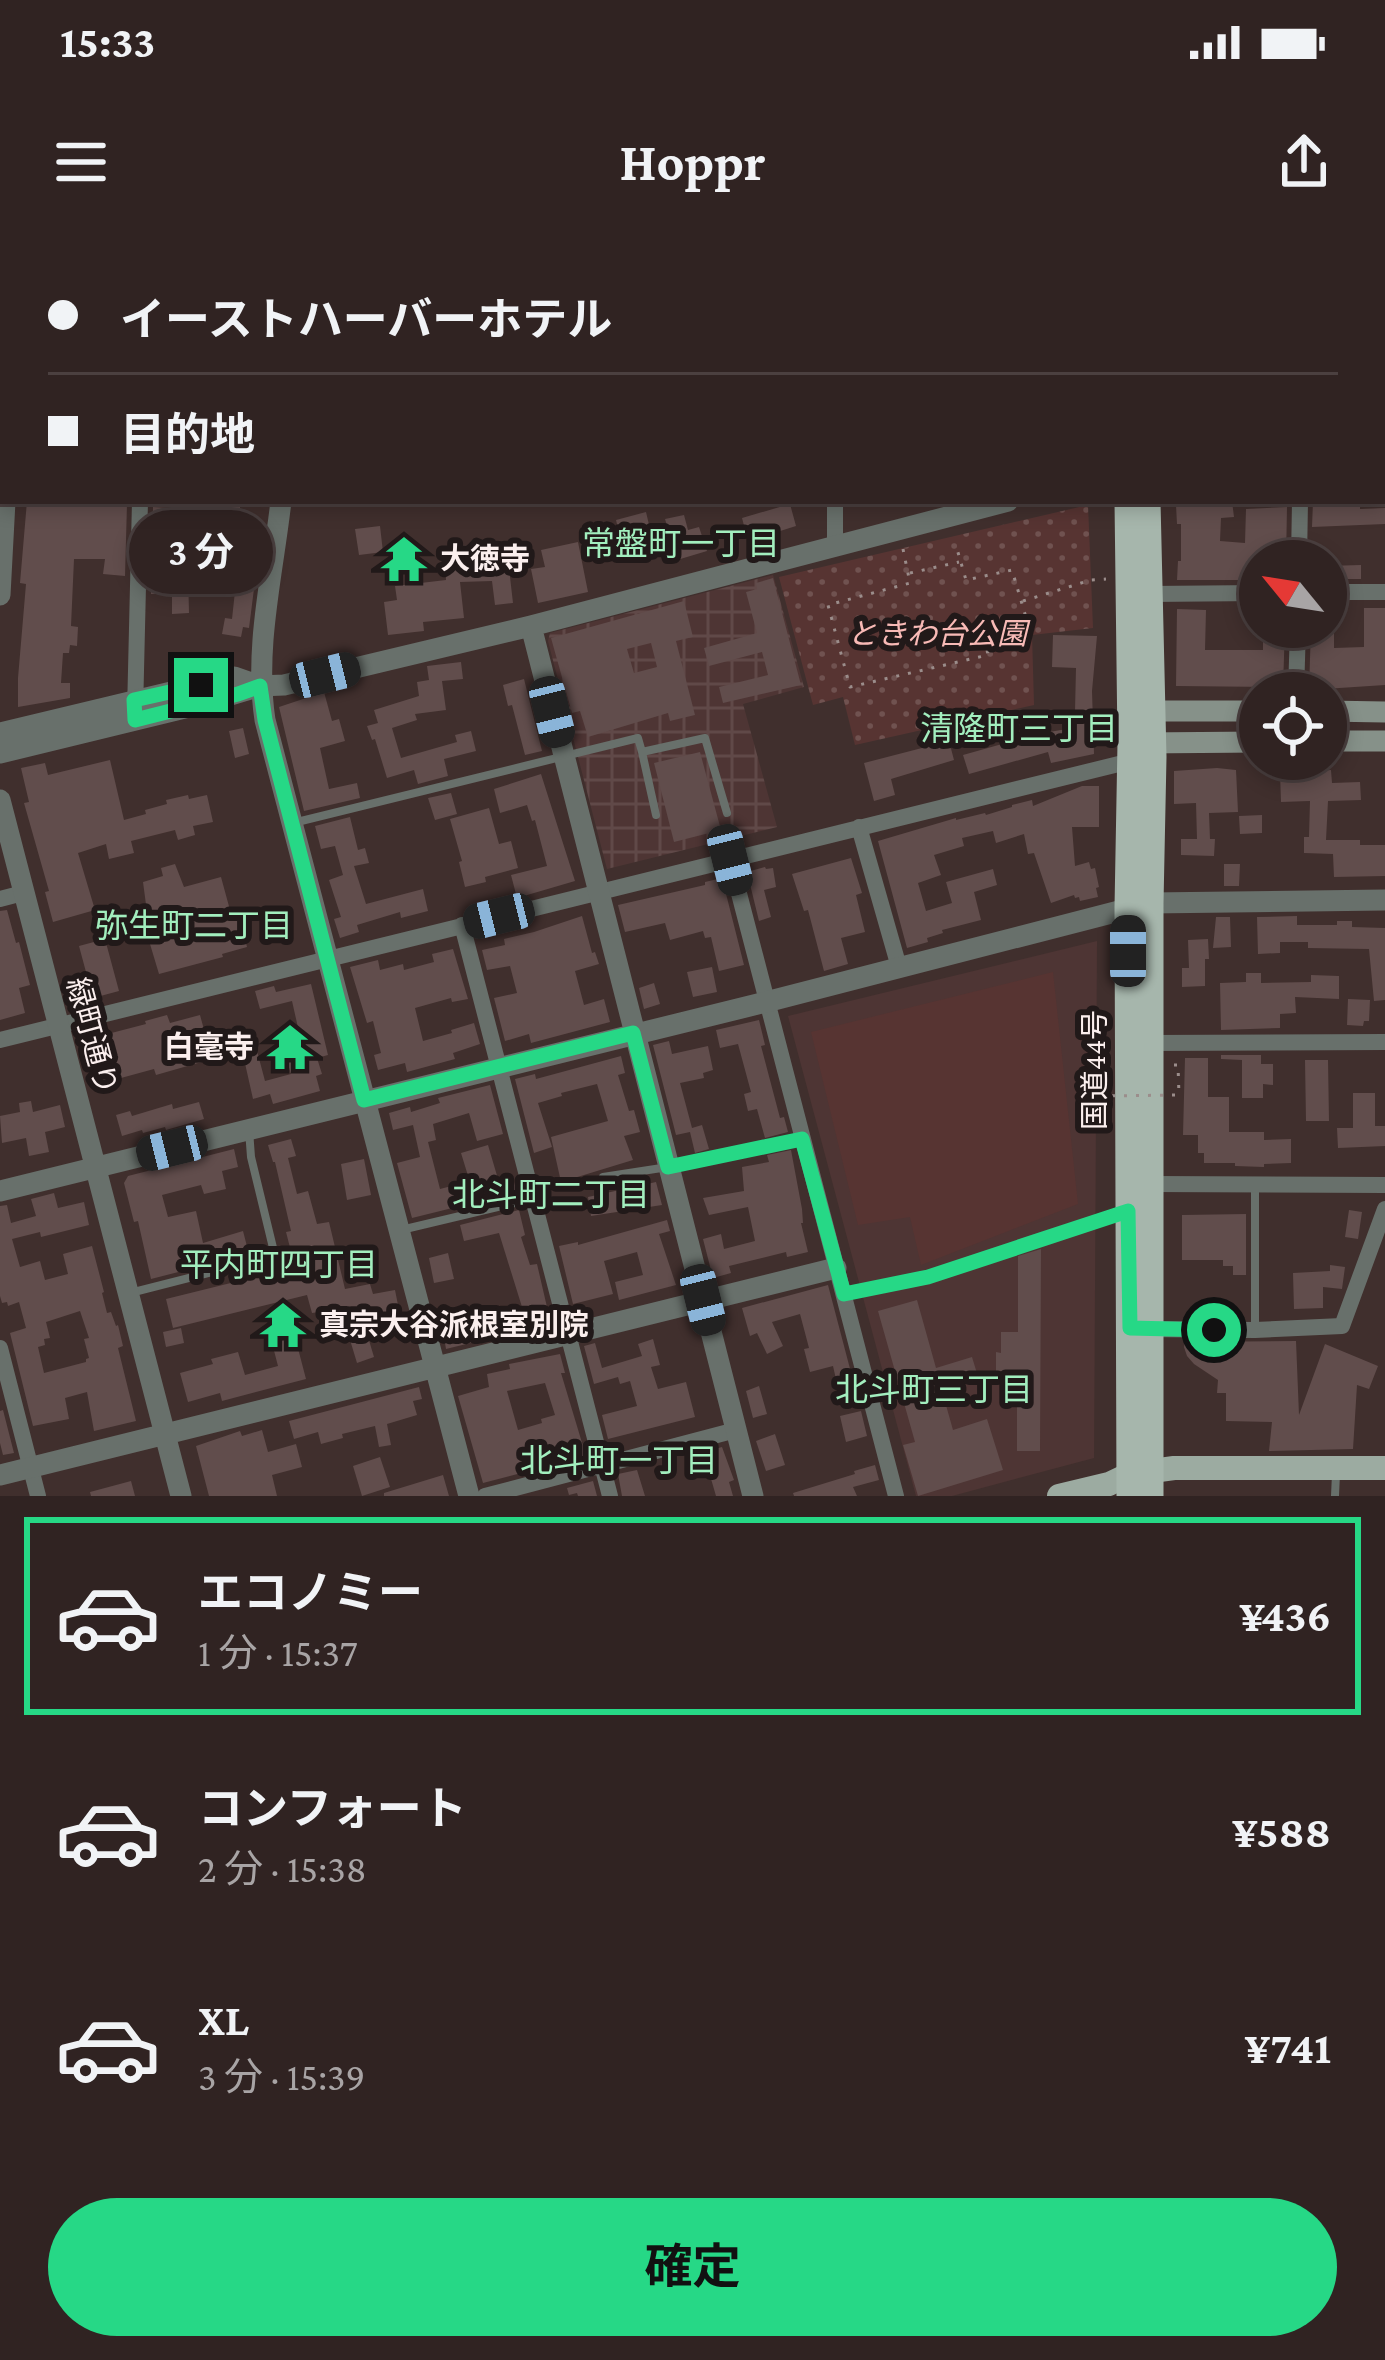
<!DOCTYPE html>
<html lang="ja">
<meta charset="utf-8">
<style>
:root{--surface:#302322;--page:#382b2a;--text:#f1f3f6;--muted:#a8a4a5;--line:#4b4040;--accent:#26d886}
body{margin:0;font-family:"Crimson Pro","Noto Sans JP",serif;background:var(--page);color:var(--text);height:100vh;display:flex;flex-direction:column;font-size:45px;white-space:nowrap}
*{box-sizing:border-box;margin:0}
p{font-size:39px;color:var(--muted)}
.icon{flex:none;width:66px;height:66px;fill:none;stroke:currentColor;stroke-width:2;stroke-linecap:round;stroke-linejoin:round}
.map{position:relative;height:1256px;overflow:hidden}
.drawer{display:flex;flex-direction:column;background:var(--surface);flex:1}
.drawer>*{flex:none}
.top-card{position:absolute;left:0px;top:0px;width:1386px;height:264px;box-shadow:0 6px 18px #0003,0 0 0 3px var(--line);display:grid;align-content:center;height:264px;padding:0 48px;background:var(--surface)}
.needle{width:78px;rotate:300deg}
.tools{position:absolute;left:1239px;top:300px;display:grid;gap:24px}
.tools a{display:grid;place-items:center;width:108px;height:108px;border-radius:50%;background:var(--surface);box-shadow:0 6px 18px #0003,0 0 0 3px var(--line);font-size:60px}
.end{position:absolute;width:54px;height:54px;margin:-27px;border:15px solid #26d886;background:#111;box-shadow:0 0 0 6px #111}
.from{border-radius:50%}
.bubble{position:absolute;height:84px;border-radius:42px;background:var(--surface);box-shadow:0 6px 18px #0003,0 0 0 3px var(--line);font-size:39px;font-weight:700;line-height:84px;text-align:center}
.car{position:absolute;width:36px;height:72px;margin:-36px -18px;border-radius:15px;box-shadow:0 0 9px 3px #0007;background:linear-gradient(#222 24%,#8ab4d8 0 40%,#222 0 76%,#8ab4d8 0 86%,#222 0)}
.top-card b{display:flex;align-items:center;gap:42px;height:114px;font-size:45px}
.top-card b+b{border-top:3px solid var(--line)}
.top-card i{width:30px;height:30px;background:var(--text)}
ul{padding:21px 0 0;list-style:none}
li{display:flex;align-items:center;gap:36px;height:198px;margin:0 24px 18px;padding:0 24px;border:6px solid transparent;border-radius:0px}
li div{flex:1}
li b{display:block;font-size:45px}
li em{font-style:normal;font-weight:700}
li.selected{border-color:var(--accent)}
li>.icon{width:108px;height:108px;stroke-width:1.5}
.action{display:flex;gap:24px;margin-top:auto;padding:24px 48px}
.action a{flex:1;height:138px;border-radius:72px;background:var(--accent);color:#111;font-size:48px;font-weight:700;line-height:138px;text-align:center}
.status{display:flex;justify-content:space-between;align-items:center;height:84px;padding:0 60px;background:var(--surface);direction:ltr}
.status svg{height:33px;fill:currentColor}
header{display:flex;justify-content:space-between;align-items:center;height:156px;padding:0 48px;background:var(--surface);font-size:54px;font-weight:700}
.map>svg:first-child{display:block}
.built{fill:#4e3534}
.industrial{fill:url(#industrial-grid)}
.grass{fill:url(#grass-dots)}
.garden{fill:#573432}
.building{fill:#614d4c;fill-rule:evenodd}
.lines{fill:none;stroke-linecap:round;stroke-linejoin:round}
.path{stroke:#9b8d8b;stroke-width:3;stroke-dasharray:3 9;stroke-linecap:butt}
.service{stroke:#68706b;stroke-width:8}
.minor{stroke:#68706b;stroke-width:16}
.tertiary{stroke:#68706b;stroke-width:21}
.secondary{stroke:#869189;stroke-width:21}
.primary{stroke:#9caba1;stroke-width:24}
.trunk{stroke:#a6b6ac;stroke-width:27}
.path-bridge{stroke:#9b8d8b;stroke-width:3;stroke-dasharray:3 9;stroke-linecap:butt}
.route{stroke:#26d886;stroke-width:15}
.labels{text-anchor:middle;stroke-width:12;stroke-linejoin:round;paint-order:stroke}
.poi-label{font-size:30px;font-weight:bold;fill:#fbefee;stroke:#211919;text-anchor:start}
.park-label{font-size:30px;font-style:italic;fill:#f8bab6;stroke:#211919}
.street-label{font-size:30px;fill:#fbefee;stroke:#211919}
.neighbourhood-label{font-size:33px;fill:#a2eebe;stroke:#211919}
</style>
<div class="status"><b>15:33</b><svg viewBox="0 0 49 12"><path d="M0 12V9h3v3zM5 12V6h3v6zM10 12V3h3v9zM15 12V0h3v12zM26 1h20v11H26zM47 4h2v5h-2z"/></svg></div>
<header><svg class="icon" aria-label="menu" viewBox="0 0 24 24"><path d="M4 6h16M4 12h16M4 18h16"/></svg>Hoppr<svg class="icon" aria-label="share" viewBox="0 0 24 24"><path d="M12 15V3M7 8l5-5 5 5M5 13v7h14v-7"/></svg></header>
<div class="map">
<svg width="1385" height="1256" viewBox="0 0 1385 1256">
<defs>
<pattern id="industrial-grid" width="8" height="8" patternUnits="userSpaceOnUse" patternTransform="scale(3)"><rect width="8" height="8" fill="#4e3534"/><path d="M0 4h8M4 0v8" fill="none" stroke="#604948"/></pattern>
<pattern id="grass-dots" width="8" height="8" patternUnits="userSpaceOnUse" patternTransform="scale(3)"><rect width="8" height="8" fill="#573432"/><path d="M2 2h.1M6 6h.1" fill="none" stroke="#705250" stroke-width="1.8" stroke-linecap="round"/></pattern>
</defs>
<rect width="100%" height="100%" fill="#402f2d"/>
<path class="built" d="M1097,701L1094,1218L952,1256H916L788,776Z"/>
<path class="industrial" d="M773,335L804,447L743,464L777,587L607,629L548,401L550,393Z"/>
<path class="grass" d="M1088,265L1093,388L1032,395L1034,465L855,505L843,457L813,465L779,337Z"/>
<path class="garden" d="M1053,732L1078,964L921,1025L910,977L858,985L811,792Z"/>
<path class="building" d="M27,261H76V265L127,264L125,336L103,334L105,319H74L71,386L78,387L77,406L70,405L69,413H63L61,443H70V458L18,467V438L26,344L20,343Z
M1232,261L1234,277L1221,278L1220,301L1245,303L1246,269L1287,267L1286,321H1251L1249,340H1177L1178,321H1181V284H1177L1176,265Z
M1313,261H1360V269L1385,268V284L1312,287Z
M240,263V301H246V315L208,316L206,333L188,331L189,373L172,374V354H151L153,267L188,269V264Z
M790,264L796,286L761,297L765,308L751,312L742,278Z
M646,272L651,293L621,301L616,280Z
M684,275L688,290L699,287L707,311L677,320L665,279Z
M380,286L383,312L359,315L355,289Z
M506,302L513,363L495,365L492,341L460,342L464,378L423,382L424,391L388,395L384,362L397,360L395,346L446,340L444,307Z
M578,302L588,352L538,363L531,329L545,327L541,310Z
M1361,325V339H1326V326Z
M243,332L256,333L249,388L243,387L241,397L222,394L225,378L232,379L236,342H242Z
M773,338L801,445L723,463L719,447L768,435L762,412L709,426L704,408L757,393L746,352L757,349L756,343Z
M684,361L693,397L676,401L695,475L670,481L668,473L588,497L580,471L572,473L551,398ZM651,403L657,427L634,433L627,409Z
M1364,368H1385V445L1309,450L1311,387H1334V408L1364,407Z
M1177,369L1206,370L1205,410H1263V387H1285L1283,447L1176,446Z
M1053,395L1097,396L1092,451L1094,514L1051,523L1048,512L969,534L963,515L1037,494L1067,489L1066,471H1075L1076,428L1052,427Z
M461,422L463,439L442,441L446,470L415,474L417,480L392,488L401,518L457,502L455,495L471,491L476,511L444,519L448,536L418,544L414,530L387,538L375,499L372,500L367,486L378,483L374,470L419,456L417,442L429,440L427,426Z
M524,439L542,511L525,515L512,465L508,466L503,445Z
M324,452L332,481L339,479L345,501L320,508L329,549L357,543L360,558L304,571L279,467Z
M243,488L249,514L235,518L229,491Z
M949,501L954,520L891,539L895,555L874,561L864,523Z
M700,512L721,590L674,602L654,523Z
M110,520L124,580L146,574L145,570L167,564L166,560L188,555L189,559L207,555L213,582L193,586L195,595L178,600L175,590L131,601L134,613L109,619L106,604L78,613L95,670L53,682L45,652L49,651L24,563L29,562L21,528L45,523L48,535Z
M1217,528L1236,530L1238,572L1209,573L1210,599H1215L1214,616L1181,615V599H1197L1196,563L1174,564V531Z
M1331,530L1332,543L1360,542L1361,560L1328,561L1326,600H1360V605H1385V636L1334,637L1333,614L1304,613V597H1309L1310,561L1281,562L1280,533Z
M541,534L575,641L517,658L511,635L547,626L535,580L532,581L527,565L500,573L494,549Z
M1082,546H1099V587H1072L1075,626L1089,622L1091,629L1095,628L1099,647L1096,648L1098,657L1080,661L1079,657L1075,658L1074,655L1051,663L1034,613L1028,614L1024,594L996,603L993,591L962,598L964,606L934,615L941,635L918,643L926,671L952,663L946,642L993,629L997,645L974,652L981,680L942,690L943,693L927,698L928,702L907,708L878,601L956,578V580L985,573L986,575L1012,567V565L1032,560L1033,566Z
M451,553L457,574L435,580L428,558Z
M489,568L499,604L511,601L518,628L485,637L486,642L465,647L459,622L462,621L450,579Z
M1262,575V593L1240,594L1239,576Z
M350,577L358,610L365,608L369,623L354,626L366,664L423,649L428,671L401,678L400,672L357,685L359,692L340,698L334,679L341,677L329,640L343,635L335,606L321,609L315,586Z
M851,618L862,653L856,655L865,692L841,698L848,724L824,731L808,670L804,671L792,634Z
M175,624L184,647L221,637L233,681L240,680L247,707L222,714L223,717L159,734L141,674L147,672L143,642L163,636L161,628Z
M1224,624H1240L1239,646H1224Z
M765,627L766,629L773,628L776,647L764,650L771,677L759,681L747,632Z
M722,638L744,725L719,731L711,697L705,698L703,691L670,700L665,683L625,692L618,665L705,645V642Z
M7,670L16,703L19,702L30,745L19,748L25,773L0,780V671Z
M582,676L592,713L595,712L599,724L575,731L584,765L604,759L610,782L531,803L529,794L505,801L494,758L517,753L510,726L487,730L482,710L505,705L504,699L534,692Z
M1297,676V685H1337V681H1352V687L1385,688V760L1374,761L1369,709L1308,708V702H1280V713L1258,714L1257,677Z
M1216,677H1230L1231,707L1213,708Z
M105,699L119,751L93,758L79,706Z
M1208,699L1209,719H1205V746L1182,747V728H1189L1188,700Z
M453,709L468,759L452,762L451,758L415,768L423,801L452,793L451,790L474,783L480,804L453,813L455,819L407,832L405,823L378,830L374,815L381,813L373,781L367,783L350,727L378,720L380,730L403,724L404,730L434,722L432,714Z
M712,727L717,752L693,757L687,732Z
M1246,733H1261V743L1311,742V735L1339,736V759L1295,757L1296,773L1280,774V788L1221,790L1220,743L1246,742Z
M654,743L660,764L644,769L639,748Z
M311,744L328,815L317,818L322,834L316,836L320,851L273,864L270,854L253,859L242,810L256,807L265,841L291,834L282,805L292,802L290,794L299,792L292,761L260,769L255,751L274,746L276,752Z
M1348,759L1370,760L1369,781H1364L1363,786L1347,785Z
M167,775L170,783L200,775L212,819L156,835L154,829L99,844L93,822L102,820L96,797L146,784L145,781Z
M759,780L765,805L761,806L780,878L784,877L788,892L765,898L757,869L748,871L744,854L751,852L738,804L720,808L716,790Z
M669,801L672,814L708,806L713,830L703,833L704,838L680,843L692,888L702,885L709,909L695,913L690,892L676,895L653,805Z
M1221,815H1261V824H1273V845L1263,844V858H1242V820L1221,819Z
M621,816L625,833L618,835L629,871L634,870L640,892L624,896L633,920L561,942L551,897L608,881L597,844L561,853L562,856L538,863L552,907L534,913L515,839L535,834L536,839Z
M1185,818H1208V857H1229V892H1264V900L1291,899V923L1264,924V927L1235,926V923H1204V913H1198V895H1183Z
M1305,820H1328L1329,881H1306Z
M490,845L503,894L477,901L469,873L433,884L436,900L428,902L440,949L463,943V941L469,939L461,913L488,905L498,939L512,935L517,952L412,978L397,923L420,917L413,885L393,890L389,873L410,867L411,872L440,863L438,858Z
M1353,853H1375V886H1385V906L1338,908L1337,888H1353Z
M31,861L33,872L60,865L65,887L45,892L49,912L29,916L26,898L2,903L0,876L20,872L19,863Z
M199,862L204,879L166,890L165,887L143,893L142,890L122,896L116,875L130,871L132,876L172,864L173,869Z
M291,899L296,916L288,918L297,954L308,951L317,984L329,982L345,1049L370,1044L373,1054L395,1050L399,1070L362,1077L374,1117L357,1123L344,1080L322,1085L319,1072L312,1073L307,1055L173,1088L166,1059L295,1027L286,992L291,991L275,922H273L268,905Z
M234,909L238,927L222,931L226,949L204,954L201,945L162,955L168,977L196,971L203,1003L243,991L249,1014L151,1039L138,981L134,982L124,943L128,936Z
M791,910L802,969L803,983H801L808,1012L787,1017L786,1012L729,1026L731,1033L713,1038L703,999L721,994L724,1009L755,1001L748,967L709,975L703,958L744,951L742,927L769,922L767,915Z
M364,919L371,955L347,960L341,924Z
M656,942L662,965L591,976L588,957Z
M54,953L58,968L84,962L89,985L41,997L40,992L12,999L20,1027L40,1021L45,1040L68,1034L63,1014L92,1006L104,1052L102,1053L107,1073L111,1072L116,1086L118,1085L123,1106L118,1108L136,1181L94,1191L87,1152L65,1158L69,1179L33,1186L10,1093L26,1088L19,1062L8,1066L7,1062L2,1063L0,1056V966L7,965L11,983L36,976L31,959ZM80,1071L89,1098L84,1099L89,1118L86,1119V1122L44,1133L38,1107L45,1105L44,1099L50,1098L46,1082Z
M519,970L525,995L521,997L530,1025L537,1024L550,1080L519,1089V1091L446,1109L442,1085L458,1081L460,1089L500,1078L499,1075L522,1067L499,993L464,1001L460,985Z
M1349,970L1362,972L1358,999L1345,997Z
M1246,974V1035H1233V1026H1223V1020H1182V975Z
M667,980L670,991L659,994L676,1045L619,1060L615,1042L643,1035L637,1012L604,1021L613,1054L573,1064L559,1006L578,1002V1005Z
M1041,1009L1040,1211H1017V1149H1001V1134L996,1135V1112L1001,1113V1092H1018V1016Z
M448,1013L454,1039L434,1043L429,1018Z
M1330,1025L1345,1027L1342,1049L1323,1047V1068L1294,1069L1293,1033L1330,1031Z
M828,1045L854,1144L838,1148L833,1126L810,1132L804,1109L809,1108L800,1074L772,1082L783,1106L767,1114L757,1093L750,1096L742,1068Z
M917,1060L936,1128L972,1117L979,1140L942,1151L953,1190L987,1179L1003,1230L918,1256L903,1205L915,1202L878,1071Z
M181,1088L184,1103L166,1107L163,1092Z
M295,1097L306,1139L222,1161L220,1153L188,1162L180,1133L213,1124L211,1119L238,1112L245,1135L278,1126L272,1103Z
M653,1099L660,1125L651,1127L658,1149L686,1142L695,1177L608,1199L602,1175L637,1166L630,1141L620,1144L618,1137L594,1144L584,1106L595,1103L602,1128L642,1116L638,1104Z
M1296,1101L1299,1175L1325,1104L1378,1126L1369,1149L1357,1145L1353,1209L1269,1211L1272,1182L1226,1181V1153H1217L1218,1140L1194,1124L1187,1116L1184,1107L1185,1102Z
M560,1114L565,1133H561L586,1216L483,1243L458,1156L489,1147L487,1134L510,1129L509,1124ZM545,1143L555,1175L541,1179L542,1183L518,1190L507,1151Z
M759,1146L767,1174L753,1178L746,1151Z
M419,1147L422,1159L413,1161L417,1175L387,1184L391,1205L379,1207L375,1186L342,1194L343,1198L321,1204L318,1192L294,1199L289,1181Z
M3,1170L14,1213L3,1215L0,1203V1171Z
M861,1171L867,1196L846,1202L840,1176Z
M262,1190L268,1212L296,1204L302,1227L272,1235L277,1256H209L196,1206L240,1191L242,1196Z
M775,1194L785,1225L766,1231L756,1201Z
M722,1207L734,1240L729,1242L733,1256H716L707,1225L700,1227L696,1214Z
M380,1217L390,1247L362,1256L353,1226Z
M875,1225L879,1240L853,1247L857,1256H794L793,1253L855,1234L854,1231Z
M637,1230L645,1256H622L618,1234Z
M443,1235L449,1256H384V1253Z
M131,1241L135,1256H91L90,1252Z
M593,1241L597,1256H578L577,1253L569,1255L567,1248Z"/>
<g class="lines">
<path class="path" d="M903,309L910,343L828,365L850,447L988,415L982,385L1025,374L1012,330L966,340L957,309
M910,333L959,322
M1023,361L1091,340L1106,339
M1174,825H1178L1179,855
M1100,856V885H1105"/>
<path class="service" d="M642,512L656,575
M297,582L638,498L642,512L705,498L727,573
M603,937L668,927L802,899
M1255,948V1089
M401,990L532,959
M130,1053L275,1016L251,917L249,890
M845,1054L928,1038L1124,972
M1335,1256L1336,1234"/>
<path class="minor" d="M835,0V3
M144,3V0
M557,3V0
M835,261V308
M1299,321L1300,261
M1326,352H1385
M1149,354L1260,353
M1296,453L1298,387
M135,473L140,261
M859,587L899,727
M730,619L896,1256
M0,659L23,653
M462,685L610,1256
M0,800L1135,520
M1150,803L1385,802
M1150,944L1385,945
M1144,1089L1255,1090L1342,1086L1385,969
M0,1108L38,1256
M485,1256L736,1190"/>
<path class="tertiary" d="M6,0V3
M284,3V0
M1383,243H1385
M0,246H3
M281,261C273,333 254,408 265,480L469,1256
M0,355L5,261
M531,386L753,1256
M0,493L234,437L260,446
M0,513L201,464L260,446L284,445L531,386L1008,261
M0,560L181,1256
M0,951L766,762L1150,663L1385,660
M0,1235L836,1028"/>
<path class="secondary" d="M1137,471H1260
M1326,471L1385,472
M1326,501H1385
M1141,503L1260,502"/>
<path class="primary" d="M1059,1256L1109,1244L1130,1234L1174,1228H1385"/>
<path class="trunk" d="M1129,3V0
M1128,261L1131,503L1128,668L1130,1256
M1147,261L1153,517L1150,663V1256"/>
<path class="path-bridge" d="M1100,856L1179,855"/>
</g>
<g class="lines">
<path class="route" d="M201,445L134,460L135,480L238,454L260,446L265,480L364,860L633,793L668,927L802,899L844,1054L928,1037L1128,971L1130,1088L1214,1090"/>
</g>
<defs>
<symbol id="temple-bare" viewBox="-9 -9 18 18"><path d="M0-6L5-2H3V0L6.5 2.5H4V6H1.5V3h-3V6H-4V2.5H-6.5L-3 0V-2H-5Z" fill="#26d886" stroke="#211919" stroke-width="2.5" paint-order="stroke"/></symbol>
</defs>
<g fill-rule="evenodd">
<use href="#temple-bare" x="371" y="286" width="66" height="66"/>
<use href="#temple-bare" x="257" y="774" width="66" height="66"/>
<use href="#temple-bare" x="250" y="1052" width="66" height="66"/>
</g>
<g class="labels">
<g class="poi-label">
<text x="440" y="329">大徳寺</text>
<text x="254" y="817" text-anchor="end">白毫寺</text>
<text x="319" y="1095">真宗大谷派根室別院</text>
</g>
<g class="park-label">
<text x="937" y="404">ときわ台公園</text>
</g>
<g class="street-label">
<text transform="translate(92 796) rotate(75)" y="10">緑町通り</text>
<text transform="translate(1095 830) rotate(-90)" y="10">国道44号</text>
</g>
<g class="neighbourhood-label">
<text x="681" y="315">常盤町一丁目</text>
<text x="1019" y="500">清隆町三丁目</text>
<text x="194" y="697">弥生町二丁目</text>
<text x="551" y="966">北斗町二丁目</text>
<text x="279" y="1036">平内町四丁目</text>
<text x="934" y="1161">北斗町三丁目</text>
<text x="619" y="1232">北斗町一丁目</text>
</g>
</g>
</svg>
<div class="tools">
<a><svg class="needle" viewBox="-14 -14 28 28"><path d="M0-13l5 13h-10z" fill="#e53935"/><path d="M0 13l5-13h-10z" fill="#a8a4a5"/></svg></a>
<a><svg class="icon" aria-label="locate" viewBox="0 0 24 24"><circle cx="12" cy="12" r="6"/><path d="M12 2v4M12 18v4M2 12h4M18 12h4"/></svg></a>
</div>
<i class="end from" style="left:1214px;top:1090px"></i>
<i class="end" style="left:201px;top:445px"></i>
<div class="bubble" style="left:129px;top:270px;width:144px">3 分</div>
<i class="car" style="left:325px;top:435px;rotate:76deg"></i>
<i class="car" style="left:552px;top:472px;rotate:166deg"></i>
<i class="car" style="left:730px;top:620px;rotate:166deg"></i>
<i class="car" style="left:499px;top:676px;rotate:256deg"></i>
<i class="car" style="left:1128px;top:711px;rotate:0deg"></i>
<i class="car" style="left:172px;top:908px;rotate:256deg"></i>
<i class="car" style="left:703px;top:1060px;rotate:166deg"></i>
<div class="top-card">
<b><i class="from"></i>イーストハーバーホテル</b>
<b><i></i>目的地</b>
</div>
</div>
<section class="drawer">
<ul>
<li class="selected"><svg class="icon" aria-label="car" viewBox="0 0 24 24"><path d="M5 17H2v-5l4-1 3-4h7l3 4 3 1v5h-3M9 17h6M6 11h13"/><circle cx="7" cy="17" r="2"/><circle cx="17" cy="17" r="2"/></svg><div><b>エコノミー</b><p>1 分 · 15:37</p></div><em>¥436</em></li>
<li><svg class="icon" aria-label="car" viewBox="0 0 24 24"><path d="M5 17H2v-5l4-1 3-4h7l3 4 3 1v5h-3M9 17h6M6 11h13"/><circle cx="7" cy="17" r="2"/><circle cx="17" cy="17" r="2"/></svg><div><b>コンフォート</b><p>2 分 · 15:38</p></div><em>¥588</em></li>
<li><svg class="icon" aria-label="car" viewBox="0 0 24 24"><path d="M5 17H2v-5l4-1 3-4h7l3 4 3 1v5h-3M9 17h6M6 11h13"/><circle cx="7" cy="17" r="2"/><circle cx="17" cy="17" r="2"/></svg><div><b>XL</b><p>3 分 · 15:39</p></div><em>¥741</em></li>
</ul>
<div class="action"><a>確定</a></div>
</section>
